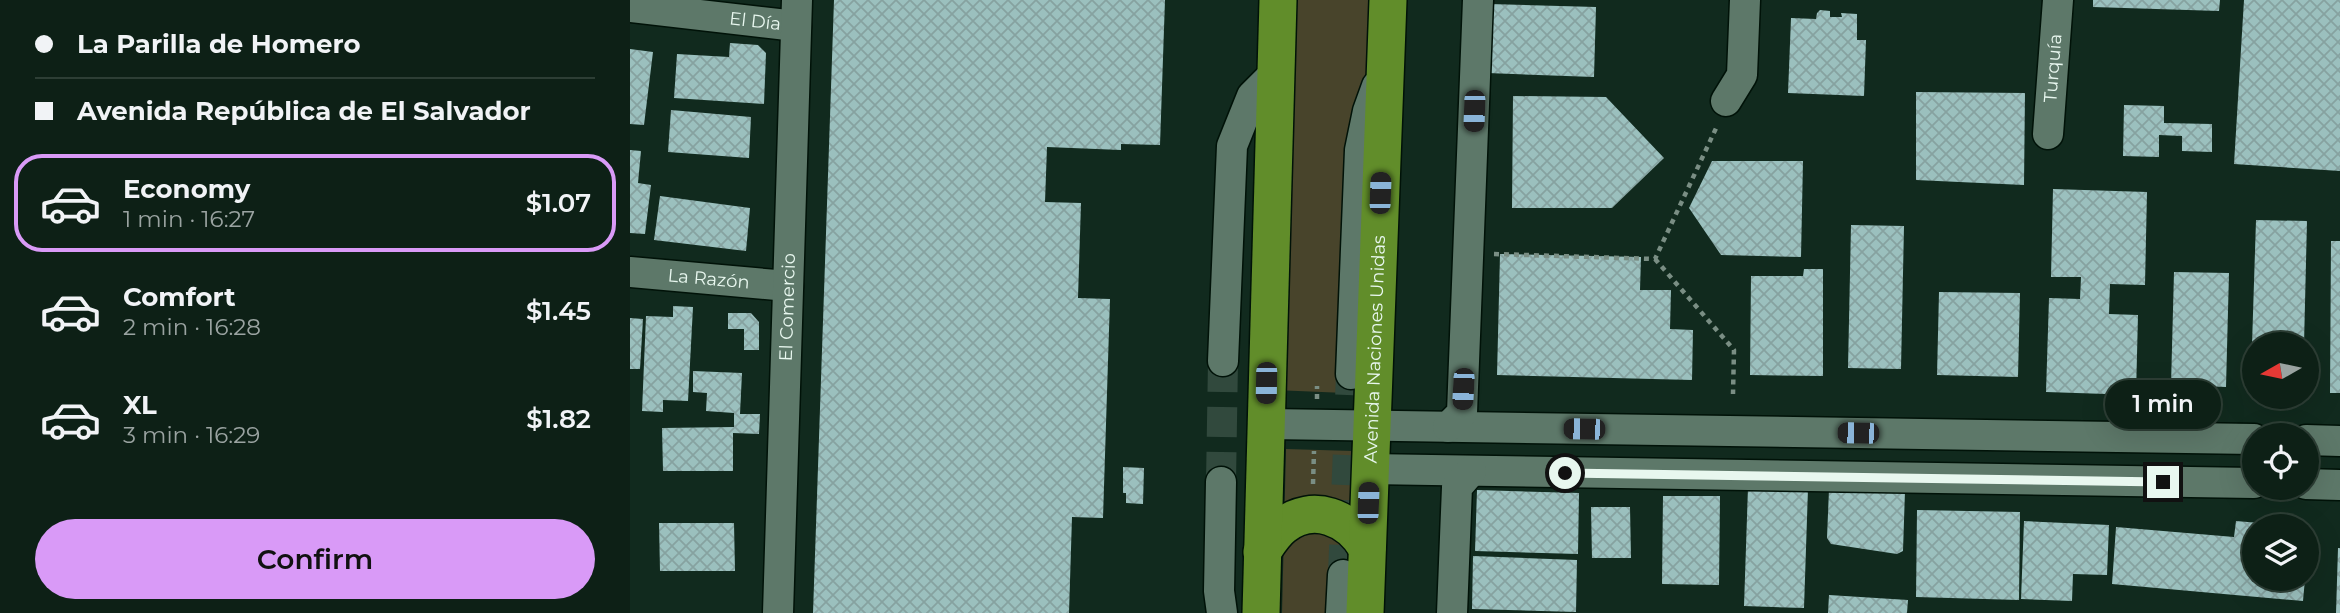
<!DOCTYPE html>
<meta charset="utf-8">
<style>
:root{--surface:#0d2016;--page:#16281f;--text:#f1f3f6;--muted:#9aa3a1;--line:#2d3e35;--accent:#d99af7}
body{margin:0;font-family:Montserrat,sans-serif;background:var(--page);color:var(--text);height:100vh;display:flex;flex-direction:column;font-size:26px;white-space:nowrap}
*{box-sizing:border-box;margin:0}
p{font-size:23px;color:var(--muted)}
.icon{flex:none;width:38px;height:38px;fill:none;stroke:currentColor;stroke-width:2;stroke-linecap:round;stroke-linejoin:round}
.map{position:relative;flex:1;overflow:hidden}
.panel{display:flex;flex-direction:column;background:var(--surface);width:630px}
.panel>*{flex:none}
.top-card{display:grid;align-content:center;height:154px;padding:0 35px;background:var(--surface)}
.needle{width:46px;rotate:261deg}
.buttons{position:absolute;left:1612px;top:332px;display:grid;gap:14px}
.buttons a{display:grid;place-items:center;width:77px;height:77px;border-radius:50%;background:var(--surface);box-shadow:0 7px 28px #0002,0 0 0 2px var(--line);font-size:35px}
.end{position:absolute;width:32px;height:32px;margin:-16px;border:9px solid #e8f7ef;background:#111;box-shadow:0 0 0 4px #111}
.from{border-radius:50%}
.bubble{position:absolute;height:49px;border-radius:24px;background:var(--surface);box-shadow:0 7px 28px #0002,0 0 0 2px var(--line);font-size:23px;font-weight:600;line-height:49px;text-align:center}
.car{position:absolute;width:21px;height:42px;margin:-21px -10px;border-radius:9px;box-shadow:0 0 5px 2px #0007;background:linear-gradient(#222 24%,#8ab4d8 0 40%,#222 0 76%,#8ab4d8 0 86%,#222 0)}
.top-card b{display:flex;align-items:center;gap:24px;height:66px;font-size:26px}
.top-card b+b{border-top:2px solid var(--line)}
.top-card i{width:18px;height:18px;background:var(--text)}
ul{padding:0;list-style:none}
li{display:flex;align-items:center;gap:21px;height:98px;margin:0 14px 10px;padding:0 21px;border:4px solid transparent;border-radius:28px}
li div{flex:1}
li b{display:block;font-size:26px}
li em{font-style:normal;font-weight:600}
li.selected{border-color:var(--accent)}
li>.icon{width:63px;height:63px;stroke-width:1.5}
.primary-button{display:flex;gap:14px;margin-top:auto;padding:14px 35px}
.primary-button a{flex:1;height:80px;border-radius:42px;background:var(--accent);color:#111;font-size:28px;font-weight:600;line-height:80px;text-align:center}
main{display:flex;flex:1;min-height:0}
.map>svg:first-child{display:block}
.green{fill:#48442b}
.building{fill:url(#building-cross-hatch)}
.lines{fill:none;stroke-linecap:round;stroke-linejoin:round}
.minor-tunnel{stroke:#31493d;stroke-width:30;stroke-dasharray:30 15;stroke-linecap:butt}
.minor-casing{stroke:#001208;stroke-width:33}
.major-casing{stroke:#001208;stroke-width:40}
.path{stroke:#7a8e84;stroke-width:4.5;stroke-dasharray:5 5;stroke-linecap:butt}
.minor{stroke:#5d7869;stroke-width:30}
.major{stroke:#618d2a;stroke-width:37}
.route{stroke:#e8f7ef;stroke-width:9}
.labels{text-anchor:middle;stroke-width:7;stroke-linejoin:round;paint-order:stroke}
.street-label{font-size:18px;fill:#e8f7ef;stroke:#06100b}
</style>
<main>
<section class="panel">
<div class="top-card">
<b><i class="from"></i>La Parilla de Homero</b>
<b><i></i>Avenida República de El Salvador</b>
</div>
<ul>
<li class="selected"><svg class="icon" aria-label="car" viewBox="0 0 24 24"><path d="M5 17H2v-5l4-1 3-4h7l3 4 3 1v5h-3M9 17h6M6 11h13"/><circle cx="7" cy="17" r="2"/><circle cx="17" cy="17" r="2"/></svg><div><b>Economy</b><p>1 min · 16:27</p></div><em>$1.07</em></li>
<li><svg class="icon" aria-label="car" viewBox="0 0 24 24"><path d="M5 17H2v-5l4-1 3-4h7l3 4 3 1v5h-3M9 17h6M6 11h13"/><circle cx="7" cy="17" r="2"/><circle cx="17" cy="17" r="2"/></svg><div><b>Comfort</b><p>2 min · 16:28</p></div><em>$1.45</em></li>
<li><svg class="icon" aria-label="car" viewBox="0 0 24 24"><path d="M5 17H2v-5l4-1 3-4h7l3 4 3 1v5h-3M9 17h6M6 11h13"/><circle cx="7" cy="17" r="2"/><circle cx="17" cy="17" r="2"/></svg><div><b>XL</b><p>3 min · 16:29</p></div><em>$1.82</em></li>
</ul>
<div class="primary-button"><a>Confirm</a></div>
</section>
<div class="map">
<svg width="1710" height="613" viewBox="0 0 1710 613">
<defs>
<pattern id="building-cross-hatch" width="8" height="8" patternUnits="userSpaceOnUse" patternTransform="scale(1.75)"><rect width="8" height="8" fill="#9bc0be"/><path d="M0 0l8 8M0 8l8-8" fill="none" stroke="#86a2a0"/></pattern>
</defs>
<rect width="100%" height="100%" fill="#112a1e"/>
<path class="green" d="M659,0H758L739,394L644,390Z
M656,449L723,451L718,613H652Z"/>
<path class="building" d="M204,0H535L530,145L491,144V150L417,147L415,202L451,203L448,298L480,299L473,518L442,517L439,613H183Z
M1463,0H1590L1589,11L1463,7Z
M1614,0H1710V171L1604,164Z
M859,4L966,7L964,77L857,73Z
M1190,10L1200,11V17H1212L1211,13L1227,14V40H1236L1234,96L1158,93L1161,18L1186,19L1187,13Z
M100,43L128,45L136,53L134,104L44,98L47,54L99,57Z
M0,49L23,52L14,125L0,124Z
M1286,92L1395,93L1394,185L1286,180Z
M883,96L976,97L1034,158L982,208H882Z
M1494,105L1534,106V123L1582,124V152L1552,151V136L1529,135V157L1493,156Z
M41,110L121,117L119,158L38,152Z
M0,150L11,151L8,183L21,185L15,234L0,233Z
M1082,161H1173L1171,257L1091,255L1059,208Z
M1423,189L1517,192L1515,285L1480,284L1479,314L1508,315L1506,395L1416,392L1419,298L1450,299L1451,277H1421Z
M30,196L120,208L116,251L24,240Z
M1626,220L1677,221L1674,345H1622Z
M1221,225L1274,226L1271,369L1218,368Z
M1701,241H1710V393H1700Z
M870,254L1011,257L1010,290H1041L1040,329L1063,330L1062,380L867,375Z
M1174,269H1193V376L1120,375L1121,276H1173Z
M1544,272L1599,273L1596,387L1541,385Z
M1309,292L1390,293L1388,377L1307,375Z
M43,306L63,307L58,401L33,400V412L12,411L16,316L43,317Z
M98,313H121L129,322V350H114V329H98Z
M0,318L13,319L10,369H0Z
M63,371L112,373L110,414H130L129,434L103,433V471H33L32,428L104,427V413L76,411L77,393L63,392Z
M1632,397H1673V401L1632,400Z
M493,467L514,468L513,504L496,503V493H493Z
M1118,487L1178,489L1174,608L1114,606Z
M1199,489L1275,491L1273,551L1267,554L1201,544L1197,538Z
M847,490L949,493L948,554L845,551Z
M1033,496H1090L1089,585L1032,584Z
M961,507H1000L1001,558H962Z
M1287,510L1390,512L1389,600L1286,597Z
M1394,521L1479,525L1477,575L1443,574L1442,601L1391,599Z
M1606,521L1653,525V527H1624V579H1675L1673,601L1482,584L1486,527L1604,537Z
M29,523H104L105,571H30Z
M1708,548H1710V613H1706Z
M843,556L947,560L946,612L842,609Z
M1199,595L1278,600L1277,613H1198Z"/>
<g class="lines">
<path class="minor-tunnel" d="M591,482L593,361
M713,575L721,374"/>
<defs>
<g id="minor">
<path id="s1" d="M0,7L166,26"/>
<path d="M1096,101L1112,75L1115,0"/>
<path id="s2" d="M1418,134L1428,0"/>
<path id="s3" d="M0,272L158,286"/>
<path d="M593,361L602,146L622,96L646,72"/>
<path d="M721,374L730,150L738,111L747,86"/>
<path d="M636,424L1624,439"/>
<path d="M818,427L832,413L848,0"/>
<path d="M1676,440L1710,441"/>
<path d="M739,469L1624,483"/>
<path d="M591,482L589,591L592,613"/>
<path d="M1676,484L1710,485"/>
<path id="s4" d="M148,613L167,0"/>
<path d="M711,613L713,575"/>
<path d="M822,613L827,487L841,471"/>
</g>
<g id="major">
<path d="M632,552C638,543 644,533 653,526C683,502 720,518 737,548"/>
<path d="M631,613L648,0"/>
<path id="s5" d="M735,613L758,0"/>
</g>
</defs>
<use href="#minor" class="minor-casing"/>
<use href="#major" class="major-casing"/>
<path class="path" d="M864,254L1025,259L1088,124
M1025,259L1104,350L1103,394
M687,399V386
M683,484L684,451"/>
<use href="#minor" class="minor"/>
<use href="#major" class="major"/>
</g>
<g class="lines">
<path class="route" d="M935,473L1533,482"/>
</g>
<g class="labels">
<g class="street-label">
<text dy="6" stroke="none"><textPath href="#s1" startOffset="126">El Día</textPath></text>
<text dy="6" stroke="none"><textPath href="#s2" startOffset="66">Turquía</textPath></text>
<text dy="6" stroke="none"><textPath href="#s3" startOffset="79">La Razón</textPath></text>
<text dy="6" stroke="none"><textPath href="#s4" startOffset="306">El Comercio</textPath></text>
<text dy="6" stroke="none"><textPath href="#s5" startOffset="264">Avenida Naciones Unidas</textPath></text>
</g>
</g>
</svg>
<div class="buttons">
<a><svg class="needle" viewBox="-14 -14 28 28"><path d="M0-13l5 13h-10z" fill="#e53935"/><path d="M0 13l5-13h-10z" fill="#9aa3a1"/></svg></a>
<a><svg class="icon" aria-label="locate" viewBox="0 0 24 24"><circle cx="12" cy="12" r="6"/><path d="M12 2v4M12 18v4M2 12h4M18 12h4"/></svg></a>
<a><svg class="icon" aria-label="layers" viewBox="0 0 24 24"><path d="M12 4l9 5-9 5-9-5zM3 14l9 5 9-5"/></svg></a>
</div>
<i class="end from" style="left:935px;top:473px"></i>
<i class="end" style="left:1533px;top:482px"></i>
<div class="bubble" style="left:1475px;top:380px;width:116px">1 min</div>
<i class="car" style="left:844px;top:111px;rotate:182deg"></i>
<i class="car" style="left:750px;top:193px;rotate:2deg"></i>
<i class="car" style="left:636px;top:383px;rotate:181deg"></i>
<i class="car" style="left:833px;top:389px;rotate:183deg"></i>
<i class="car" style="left:954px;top:429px;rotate:271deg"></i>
<i class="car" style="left:1228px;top:433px;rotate:271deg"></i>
<i class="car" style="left:738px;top:503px;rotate:2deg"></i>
</div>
</main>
